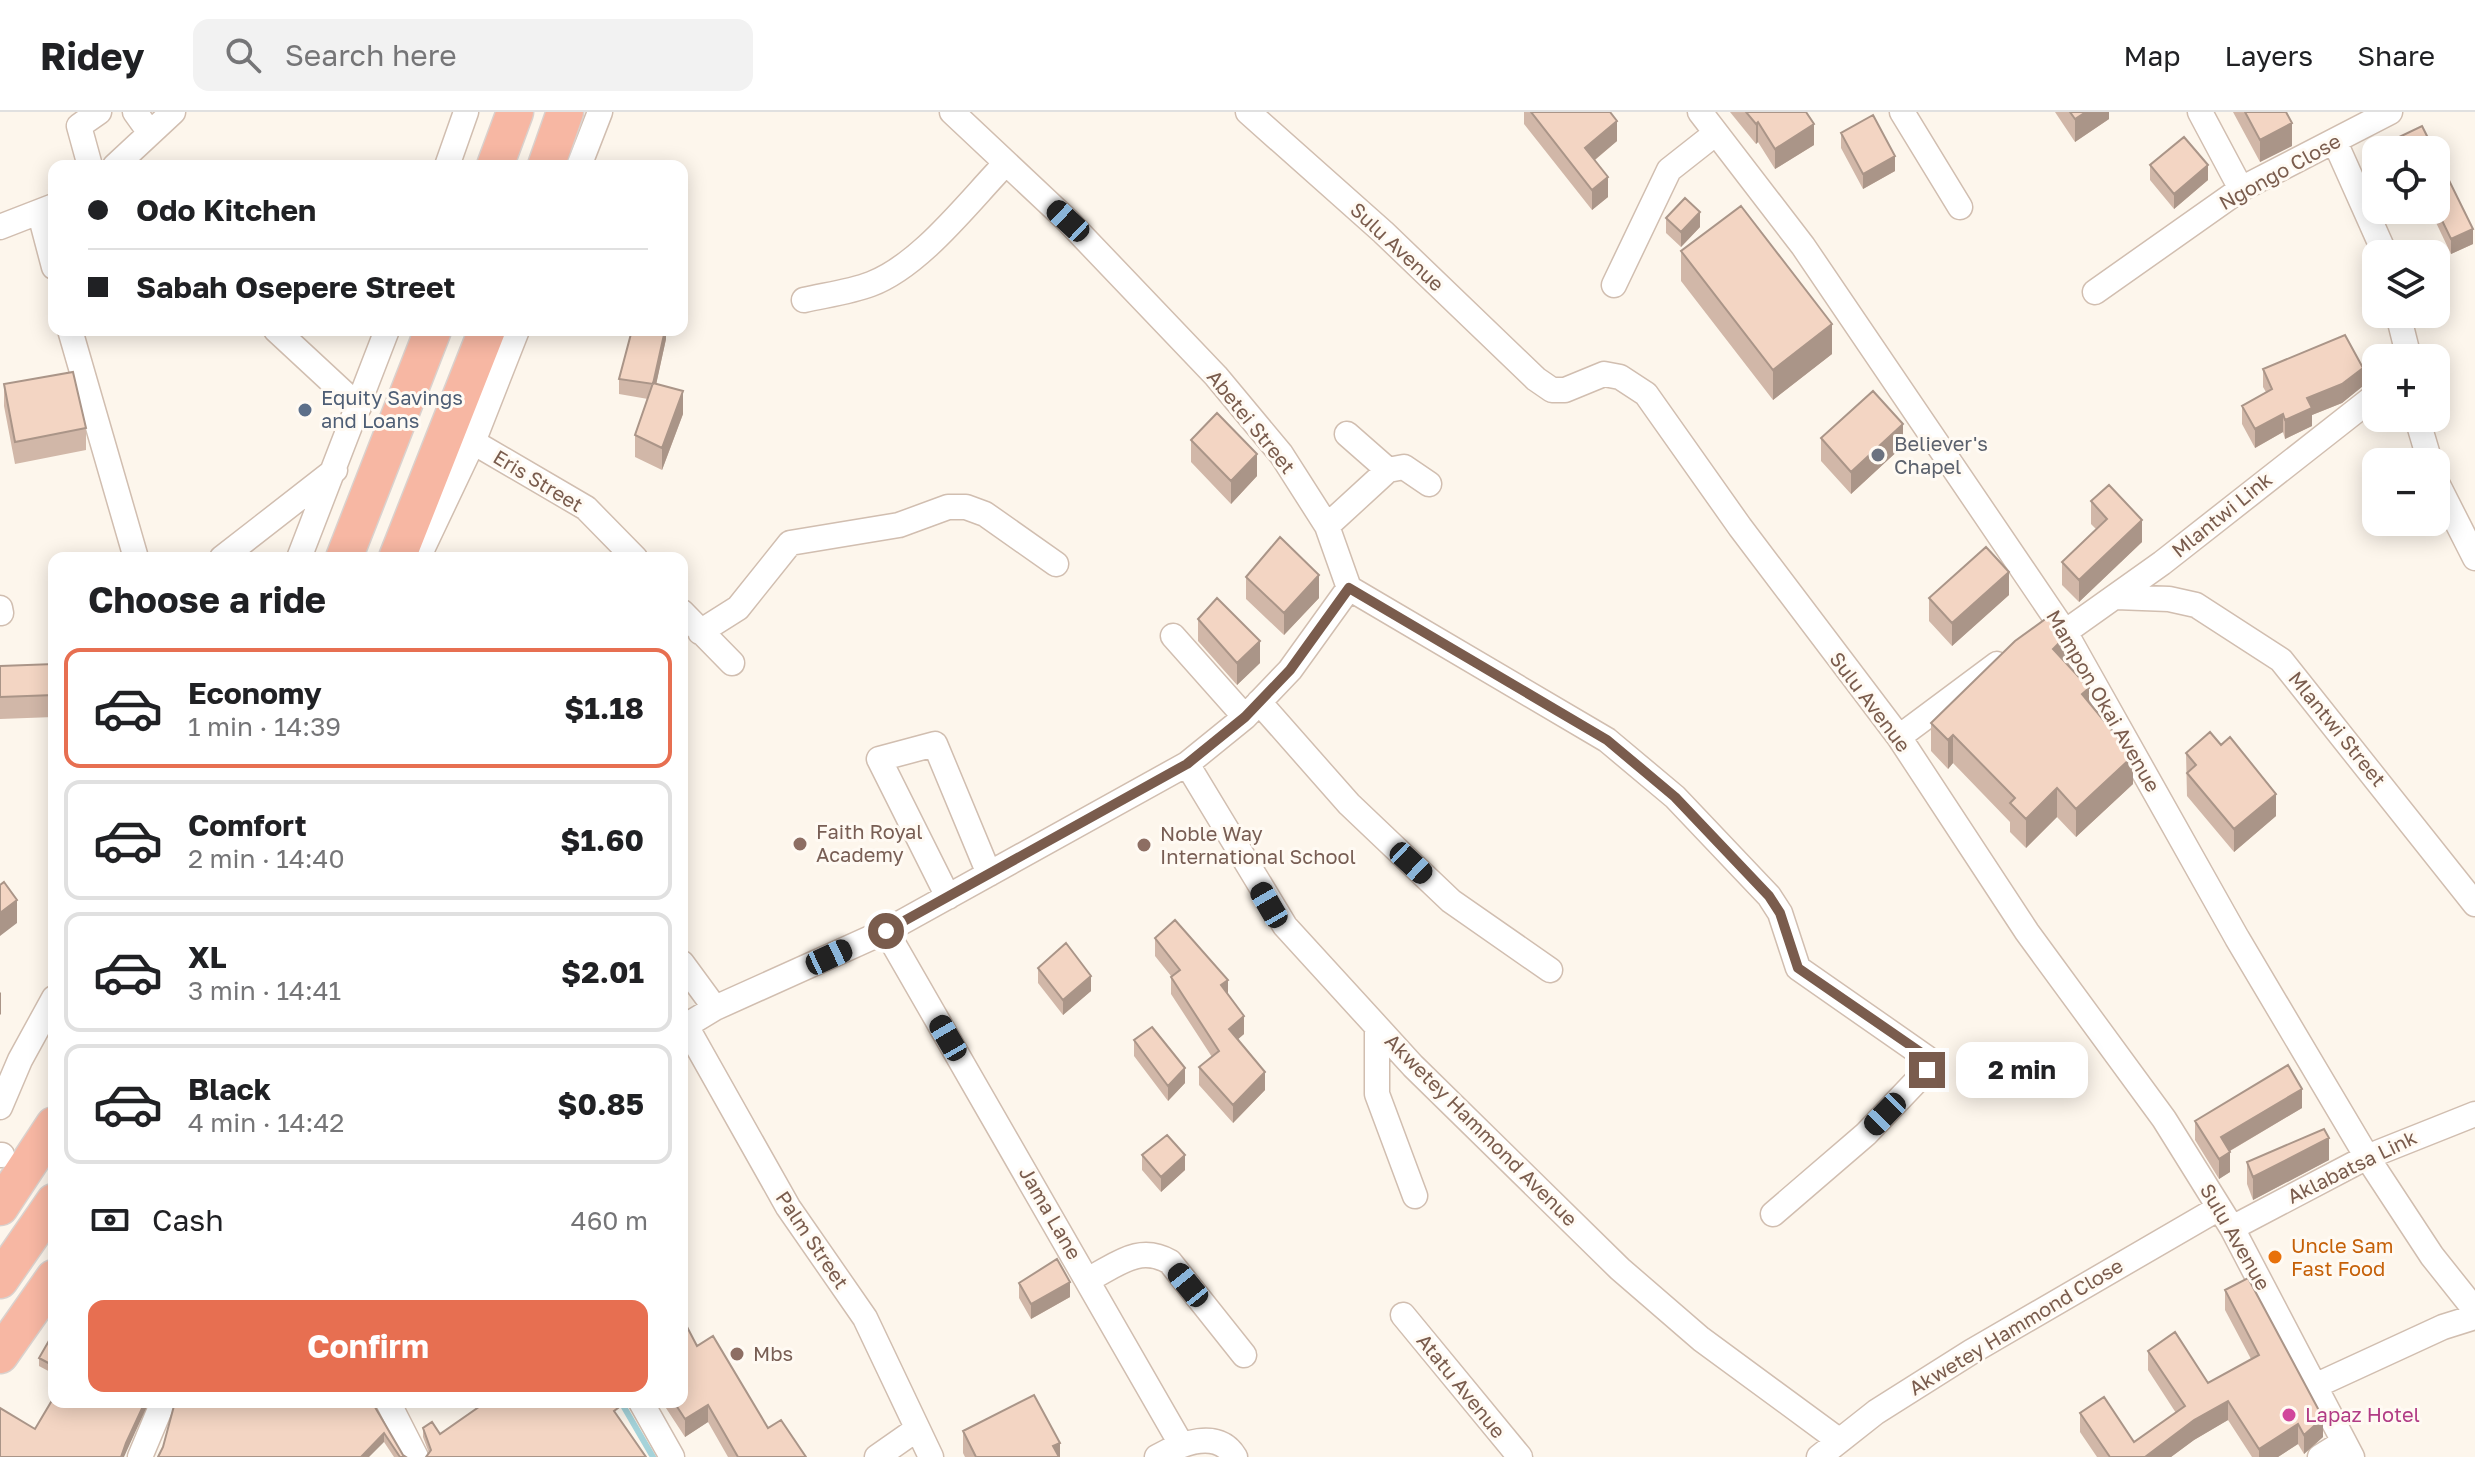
<!DOCTYPE html>
<meta charset="utf-8">
<style>
:root{--surface:#fff;--page:#f2f2f2;--text:#202124;--muted:#757577;--line:#e0e0e0;--accent:#e76f51}
body{margin:0;font-family:"Golos Text",sans-serif;background:var(--page);color:var(--text);height:100vh;display:flex;flex-direction:column;font-size:30px;white-space:nowrap}
*{box-sizing:border-box;margin:0}
p{font-size:26px;color:var(--muted)}
.icon{flex:none;width:44px;height:44px;fill:none;stroke:currentColor;stroke-width:2;stroke-linecap:round;stroke-linejoin:round}
.map{position:relative;flex:1;overflow:hidden}
.sheet{position:absolute;left:48px;top:440px;width:640px;height:856px;display:flex;flex-direction:column;background:var(--surface);border-radius:16px;box-shadow:0 4px 20px #0003}
.sheet>*{flex:none}
.guide{position:absolute;left:48px;top:48px;width:640px;height:176px;border-radius:16px;box-shadow:0 4px 20px #0003;display:grid;align-content:center;height:176px;padding:0 40px;background:var(--surface)}
.controls{position:absolute;left:2362px;top:24px;display:grid;gap:16px}
.controls a{display:grid;place-items:center;width:88px;height:88px;border-radius:16px;background:var(--surface);box-shadow:0 4px 20px #0003;font-size:40px}
.end{position:absolute;width:36px;height:36px;margin:-18px;border:10px solid #7a5c4d;background:#fff;box-shadow:0 0 0 4px #fff}
.from{border-radius:50%}
.bubble{position:absolute;height:56px;border-radius:16px;background:var(--surface);box-shadow:0 4px 20px #0003;font-size:26px;font-weight:700;line-height:56px;text-align:center}
.car{position:absolute;width:24px;height:48px;margin:-24px -12px;border-radius:10px;box-shadow:0 0 6px 2px #0007;background:linear-gradient(#222 24%,#8ab4d8 0 40%,#222 0 76%,#8ab4d8 0 86%,#222 0)}
.guide b{display:flex;align-items:center;gap:28px;height:76px;font-size:30px}
.guide b+b{border-top:2px solid var(--line)}
.guide i{width:20px;height:20px;background:var(--text)}
ul{padding:0;list-style:none}
li{display:flex;align-items:center;gap:24px;height:120px;margin:0 16px 12px;padding:0 24px;border:4px solid var(--line);border-radius:16px}
li div{flex:1}
li b{display:block;font-size:30px}
li em{font-style:normal;font-weight:700}
li.current{border-color:var(--accent)}
li>.icon{width:72px;height:72px;stroke-width:1.5}
h2{padding:0 40px;font-size:36px;line-height:96px}
.pay{display:flex;align-items:center;gap:20px;height:88px;padding:0 40px;font-size:30px}
.pay p{margin-inline-start:auto}
.cta{display:flex;gap:16px;margin-top:auto;padding:16px 40px}
.cta a{flex:1;height:92px;border-radius:16px;background:var(--accent);color:#fff;font-size:32px;font-weight:700;line-height:92px;text-align:center}
header{display:flex;align-items:center;gap:48px;box-sizing:border-box;height:112px;padding:0 40px;background:var(--surface);border-bottom:2px solid var(--line)}
header strong{font-size:38px}
nav{display:flex;gap:44px;margin-inline-start:auto;font-size:28px}
.search{width:560px;height:72px;background:var(--page);display:flex;align-items:center;gap:20px;box-sizing:border-box;padding:0 28px;border-radius:16px;color:var(--muted);font-size:30px}
.map>svg:first-child{display:block}
.lines{fill:none;stroke-linecap:round;stroke-linejoin:round}
.stream{stroke:#a5d3da;stroke-width:6}
.minor-casing{stroke:#d1beb0;stroke-width:27}
.highway-casing{stroke:#dad1cd;stroke-width:39}
.minor{stroke:#fff;stroke-width:24}
.highway{stroke:#f7b7a3;stroke-width:36}
.wall{fill:#d1b7a8}
.shaded-wall{fill:#aa9588}
.building{fill:#f3d5c3;stroke:#aa9588;stroke-width:2}
.route{stroke:#7a5c4d;stroke-width:10}
.service-dot{fill:#5c6f8a;stroke:#fffaf3;stroke-width:3}
.worship-dot{fill:#6b7280;stroke:#fffaf3;stroke-width:3}
.education-dot{fill:#8d6e63;stroke:#fffaf3;stroke-width:3}
.food-dot{fill:#e8710a;stroke:#fffaf3;stroke-width:3}
.hotel-dot{fill:#d1479c;stroke:#fffaf3;stroke-width:3}
.labels{text-anchor:middle;stroke-width:6;stroke-linejoin:round;paint-order:stroke}
.street-label{font-size:20px;fill:#7a5c4d;stroke:#fffaf3}
.service-label{font-size:20px;fill:#4e5e75;stroke:#fffaf3;text-anchor:start}
.worship-label{font-size:20px;fill:#5b616d;stroke:#fffaf3;text-anchor:start}
.education-label{font-size:20px;fill:#785e54;stroke:#fffaf3;text-anchor:start}
.food-label{font-size:20px;fill:#c56008;stroke:#fffaf3;text-anchor:start}
.hotel-label{font-size:20px;fill:#b23c85;stroke:#fffaf3;text-anchor:start}
</style>
<header>
<strong>Ridey</strong>
<div class="search"><svg class="icon" aria-label="search" viewBox="0 0 24 24"><circle cx="10" cy="10" r="6"/><path d="M15 15l6 6"/></svg>Search here</div>
<nav><a>Map</a><a>Layers</a><a>Share</a></nav>
</header>
<div class="map">
<svg width="2475" height="1345" viewBox="0 0 2475 1345">
<rect width="100%" height="100%" fill="#fdf6ec"/>
<g class="lines">
<path class="stream" d="M621,1290L653,1345"/>
<defs>
<path id="minor" d="M135,0L150,21
M952,0L1068,109L1216,264L1281,342L1327,414L1349,476
M1248,0L1383,120L1536,267L1552,278H1565L1604,262L1620,265L1646,282L1740,415L1899,625L2027,820L2164,1007L2232,1116L2352,1345
M1700,0L1803,134L2065,520L2237,826L2367,1045L2432,1144L2475,1198
M1902,0L1960,95
M2200,0L2241,77
M2335,30L2385,142
M90,54L79,14L99,0
M115,54L173,0
M447,54L466,0
M579,54L600,0
M40,102L54,155
M0,115L54,94
M1614,173L1669,58L1716,21
M2095,180L2241,77L2390,0
M804,188C826,183 850,180 871,172C921,153 969,89 1006,51
M2398,202L2409,246
M70,218L136,446
M276,218L359,295
M2417,306L2430,350
M1347,322L1388,358
M473,330L586,396L635,446
M2436,369L2475,446
M1327,414L1388,358L1404,355L1429,372
M222,446L335,358
M299,446L387,218
M418,446L473,330L517,218
M1349,476L1607,628L1675,685L1769,784L1780,801L1798,856L1927,946V958L1866,1022L1773,1102
M2116,485L2169,487L2196,493L2281,548L2475,792
M0,496L1,501
M682,500L732,551
M700,520L738,496L790,431L899,413L948,395H966L985,402L1056,452
M2065,520L2162,451L2376,283
M1173,524L1245,605
M1259,590L1349,692L1451,789L1550,858
M1899,625L1997,552
M1187,652L1285,814L1413,954L1620,1157L1701,1227L1837,1327
M948,785L879,647L935,632L989,762
M886,819L1181,1332
M682,851L715,896
M686,914L788,1095L865,1206L931,1345
M1377,915V982L1415,1084
M682,916L715,896L886,819L1187,652L1245,605L1290,558L1349,476
M0,995L20,948L54,886
M0,1043H2
M2232,1116L2367,1045L2475,1002
M1089,1167C1117,1153 1139,1132 1170,1150L1244,1243
M1403,1203L1520,1345
M2317,1273L2443,1215L2475,1205
M388,1290L416,1345
M641,1290L672,1345
M140,1345L163,1290
M877,1345L917,1317
M1157,1345C1180,1332 1218,1316 1235,1345
M1819,1345L1876,1300L1971,1240L2219,1096
M2320,1345L2344,1330"/>
<path id="highway" d="M495,54L515,0
M546,54L565,0
M344,446L433,218
M397,446L487,218
M0,1095L54,1013
M0,1168L54,1090
M0,1243L54,1166"/>
</defs>
<use href="#minor" class="minor-casing"/>
<use href="#highway" class="highway-casing"/>
<use href="#minor" class="minor"/>
<use href="#highway" class="highway"/>
</g>
<path class="wall" d="M1524,0H1610L1617,29L1595,48L1608,85L1592,98L1524,12Z
M1730,0H1806L1814,33L1775,57L1758,30L1756,32Z
M2055,0H2109V7L2075,30Z
M2233,0H2286L2292,34L2260,50Z
M1841,21L1895,59L1863,77L1841,36Z
M2395,27L2434,38H2395Z
M2436,42L2473,132L2451,142L2430,98H2436Z
M2150,53L2208,68L2174,97L2150,68Z
M1666,106L1700,115L1681,135L1666,121Z
M1681,139L1832,242L1773,288L1681,169Z
M666,218V227L656,272L683,302L662,358L635,345V323L648,287L619,282V267Z
M2263,257L2363,274L2342,291L2312,303V314L2285,327L2283,320L2255,336L2242,312V294L2266,280L2263,275Z
M4,272L86,316V338L15,352L4,294Z
M1821,326L1903,334L1851,382L1821,349Z
M1191,328L1257,364L1231,392L1191,350Z
M2091,389L2142,430L2079,490L2062,473V450L2096,417L2091,412Z
M1246,465L1319,486L1284,523L1246,487Z
M2009,483L1952,534L1929,509V486Z
M1198,507L1260,551L1237,573L1198,529Z
M2066,551L2133,672L2076,725L2057,705L2026,736L2010,720V710L1953,651L1948,657L1931,639V611Z
M54,552V605L0,607V554Z
M2186,641L2276,704L2234,740L2187,684Z
M1155,826L1228,882L1244,922L1238,927L1265,978L1233,1011L1199,973V955L1212,945L1171,882V864L1155,844Z
M1038,856L1091,879L1063,903L1038,871Z
M1134,928L1185,971L1168,989L1134,944Z
M2302,996L2230,1039V1060L2219,1067L2195,1028V1009Z
M1142,1043L1185,1058L1161,1080L1142,1058Z
M2329,1048L2253,1088L2247,1072V1050Z
M1019,1171L1070,1185L1031,1207L1019,1186Z
M2225,1178L2323,1325L2304,1342L2298,1332L2278,1345H2252L2228,1308L2194,1328L2171,1345H2097L2080,1320V1301L2134,1330L2176,1301L2148,1258V1239L2208,1271L2251,1247L2225,1198Z
M54,1220V1262L39,1254V1246Z
M697,1234L768,1316L806,1345H728L708,1310L685,1325L662,1290H682Z
M175,1290H373V1291L403,1343L406,1345H394L384,1330L163,1335Z
M618,1305L429,1341L423,1325V1316L440,1322Z
M963,1319L1060,1345H965L963,1341Z"/>
<path class="shaded-wall" d="M2086,0H2109V7L2075,30V7Z
M1617,9V29L1585,56V36Z
M1758,10V30L1756,32V12Z
M2292,11V34L2260,50V28Z
M1814,12V33L1775,57V37Z
M1895,44V59L1863,77V62Z
M2208,53V68L2174,97V82Z
M1608,65V85L1592,98V78Z
M1700,100V115L1681,135V120Z
M2473,117V132L2451,142V127Z
M1832,212V242L1773,288V258Z
M665,218H666V227L653,287V272Z
M2363,256V274L2342,291L2312,303V314L2285,327V308L2307,286Z
M683,279V302L662,358V336Z
M2283,302V320L2255,336V317Z
M1903,312V334L1851,382V360Z
M1257,342V364L1231,392V369Z
M2142,408V430L2079,490V468Z
M2009,460V483L1952,534V511Z
M1319,463V486L1284,523V501Z
M2066,524V553L2053,537Z
M1260,529V551L1237,573V551Z
M2089,576V605L2082,582Z
M1953,623V651L1948,657V628Z
M2133,644V672L2076,725V697Z
M2057,676V705L2026,736V707Z
M2276,682V704L2234,740V717Z
M17,788V811L0,824V801Z
M1091,864V879L1063,903V888Z
M1228,868V886L1221,873Z
M1,880V902L0,903V881Z
M1244,904V922L1229,935V917Z
M1185,956V971L1168,989V974Z
M1265,960V978L1233,1011V993Z
M2302,977V996L2221,1044V1025Z
M2329,1026V1048L2253,1088V1065Z
M2230,1040V1060L2219,1067V1047Z
M1185,1043V1058L1161,1080V1065Z
M1070,1170V1185L1031,1207V1192Z
M2228,1289V1308L2194,1328L2171,1345H2145L2194,1308Z
M145,1290H149L124,1345H121L126,1331Z
M708,1293V1310L685,1325V1307Z
M2323,1306V1325L2304,1342V1323Z
M2298,1312V1332L2278,1345H2259V1337Z
M384,1321V1330L369,1345H361Z
M1060,1331V1345H1053V1334Z"/>
<path class="building" d="M1531,0H1610L1617,9L1585,36L1608,65L1592,78Z
M1746,0H1806L1814,12L1775,37L1758,10L1756,12Z
M2070,0H2086L2075,7Z
M2245,0H2286L2292,11L2260,28Z
M1873,3L1895,44L1863,62L1841,21Z
M2422,14L2434,38H2401L2395,27Z
M2184,25L2208,53L2174,82L2150,53Z
M2436,42L2473,117L2451,127L2436,96Z
M1685,86L1700,100L1681,120L1666,106Z
M1741,94L1832,212L1773,258L1681,139Z
M632,218H665L653,272L619,267Z
M2345,223L2363,256L2342,272L2307,286L2312,296L2285,308L2283,302L2255,317L2242,294L2272,277L2263,257Z
M73,260L86,316L15,330L4,272Z
M653,271L683,279L662,336L635,323Z
M1873,279L1903,312L1851,360L1821,326Z
M1217,301L1257,342L1231,369L1191,328Z
M2109,373L2142,408L2079,468L2062,450L2107,407L2091,389Z
M1280,425L1319,463L1284,501L1246,465Z
M1986,435L2009,460L1952,511L1929,486Z
M1217,486L1260,529L1237,551L1198,507Z
M2051,503L2066,524L2053,537L2089,576L2082,582L2133,644L2076,697L2057,676L2026,707L2010,691L2015,686L1953,623L1948,628L1931,611L2015,529Z
M54,552V583L0,585V554Z
M2210,620L2221,633L2230,625L2276,682L2234,717L2187,661L2196,653L2186,641Z
M4,770L17,788L0,801V773Z
M1175,808L1228,868L1221,873L1244,904L1229,917L1265,960L1233,993L1199,955L1219,939L1171,865L1180,858L1155,826Z
M1066,831L1091,864L1063,888L1038,856Z
M1152,915L1185,956L1168,974L1134,928Z
M2288,953L2302,977L2221,1025L2230,1040L2219,1047L2195,1009Z
M2324,1017L2329,1026L2253,1065L2247,1050Z
M1167,1023L1185,1043L1161,1065L1142,1043Z
M1057,1147L1070,1170L1031,1192L1019,1171Z
M2248,1166L2323,1306L2304,1323L2298,1312L2259,1337L2228,1289L2194,1308L2145,1345H2110L2080,1301L2104,1285L2134,1330L2185,1294L2148,1239L2175,1220L2208,1271L2259,1243L2225,1178Z
M685,1211L697,1234L713,1224L768,1316L781,1308L806,1345H738L708,1293L685,1307L674,1290H682V1213Z
M54,1220V1254L39,1246Z
M1034,1283L1060,1331L1053,1334L1059,1345H976L963,1319Z
M54,1285V1290H145L126,1331L121,1345H0V1296L35,1317Z
M175,1290H372L403,1343L406,1345H400L384,1321L361,1345H158L163,1335Z
M486,1290H614L618,1296L614,1299L646,1345H426L431,1338L423,1316L432,1310L440,1322Z"/>
<g class="lines">
<path class="route" d="M886,819L1187,652L1245,605L1290,558L1349,476L1607,628L1675,685L1769,784L1780,801L1798,856L1923,942L1927,958"/>
</g>
<circle class="service-dot" cx="305" cy="298" r="8"/>
<circle class="worship-dot" cx="1878" cy="343" r="8"/>
<g class="education-dot">
<circle cx="800" cy="732" r="8"/>
<circle cx="1144" cy="733" r="8"/>
<circle cx="737" cy="1242" r="8"/>
</g>
<circle class="food-dot" cx="2275" cy="1145" r="8"/>
<circle class="hotel-dot" cx="2289" cy="1303" r="8"/>
<g class="labels">
<g class="street-label">
<text transform="translate(2280 60) rotate(-29)" y="7">Ngongo Close</text>
<text transform="translate(1397 135) rotate(43)" y="7">Sulu Avenue</text>
<text transform="translate(1251 310) rotate(51)" y="7">Abetei Street</text>
<text transform="translate(538 369) rotate(31)" y="7">Eris Street</text>
<text transform="translate(2222 403) rotate(-39)" y="7">Mlantwi Link</text>
<text transform="translate(2103 589) rotate(60)" y="7">Mampon Okai Avenue</text>
<text transform="translate(1870 590) rotate(53)" y="7">Sulu Avenue</text>
<text transform="translate(2337 617) rotate(51)" y="7">Mlantwi Street</text>
<text transform="translate(1481 1018) rotate(45)" y="7">Akwetey Hammond Avenue</text>
<text transform="translate(2352 1055) rotate(-26)" y="7">Aklabatsa Link</text>
<text transform="translate(1050 1101) rotate(60)" y="7">Jama Lane</text>
<text transform="translate(2235 1125) rotate(60)" y="7">Sulu Avenue</text>
<text transform="translate(812 1128) rotate(56)" y="7">Palm Street</text>
<text transform="translate(2016 1215) rotate(-31)" y="7">Akwetey Hammond Close</text>
<text transform="translate(1461 1274) rotate(51)" y="7">Atatu Avenue</text>
</g>
<g class="service-label">
<text x="321" y="293">Equity Savings<tspan x="321" dy="23">and Loans</tspan></text>
</g>
<g class="worship-label">
<text x="1894" y="339">Believer's<tspan x="1894" dy="23">Chapel</tspan></text>
</g>
<g class="education-label">
<text x="816" y="727">Faith Royal<tspan x="816" dy="23">Academy</tspan></text>
<text x="1160" y="729">Noble Way<tspan x="1160" dy="23">International School</tspan></text>
<text x="753" y="1249">Mbs</text>
</g>
<g class="food-label">
<text x="2291" y="1141">Uncle Sam<tspan x="2291" dy="23">Fast Food</tspan></text>
</g>
<g class="hotel-label">
<text x="2305" y="1310">Lapaz Hotel</text>
</g>
</g>
</svg>
<div class="controls">
<a><svg class="icon" aria-label="locate" viewBox="0 0 24 24"><circle cx="12" cy="12" r="6"/><path d="M12 2v4M12 18v4M2 12h4M18 12h4"/></svg></a>
<a><svg class="icon" aria-label="layers" viewBox="0 0 24 24"><path d="M12 4l9 5-9 5-9-5zM3 14l9 5 9-5"/></svg></a>
<a>+</a>
<a>−</a>
</div>
<i class="end from" style="left:886px;top:819px"></i>
<i class="end" style="left:1927px;top:958px"></i>
<div class="bubble" style="left:1956px;top:930px;width:132px">2 min</div>
<i class="car" style="left:1068px;top:109px;rotate:313deg"></i>
<i class="car" style="left:1411px;top:751px;rotate:133deg"></i>
<i class="car" style="left:1269px;top:793px;rotate:330deg"></i>
<i class="car" style="left:829px;top:845px;rotate:65deg"></i>
<i class="car" style="left:948px;top:926px;rotate:330deg"></i>
<i class="car" style="left:1885px;top:1002px;rotate:224deg"></i>
<i class="car" style="left:1188px;top:1173px;rotate:321deg"></i>
<div class="guide">
<b><i class="from"></i>Odo Kitchen</b>
<b><i></i>Sabah Osepere Street</b>
</div>
<section class="sheet">
<h2>Choose a ride</h2>
<ul>
<li class="current"><svg class="icon" aria-label="car" viewBox="0 0 24 24"><path d="M5 17H2v-5l4-1 3-4h7l3 4 3 1v5h-3M9 17h6M6 11h13"/><circle cx="7" cy="17" r="2"/><circle cx="17" cy="17" r="2"/></svg><div><b>Economy</b><p>1 min · 14:39</p></div><em>$1.18</em></li>
<li><svg class="icon" aria-label="car" viewBox="0 0 24 24"><path d="M5 17H2v-5l4-1 3-4h7l3 4 3 1v5h-3M9 17h6M6 11h13"/><circle cx="7" cy="17" r="2"/><circle cx="17" cy="17" r="2"/></svg><div><b>Comfort</b><p>2 min · 14:40</p></div><em>$1.60</em></li>
<li><svg class="icon" aria-label="car" viewBox="0 0 24 24"><path d="M5 17H2v-5l4-1 3-4h7l3 4 3 1v5h-3M9 17h6M6 11h13"/><circle cx="7" cy="17" r="2"/><circle cx="17" cy="17" r="2"/></svg><div><b>XL</b><p>3 min · 14:41</p></div><em>$2.01</em></li>
<li><svg class="icon" aria-label="car" viewBox="0 0 24 24"><path d="M5 17H2v-5l4-1 3-4h7l3 4 3 1v5h-3M9 17h6M6 11h13"/><circle cx="7" cy="17" r="2"/><circle cx="17" cy="17" r="2"/></svg><div><b>Black</b><p>4 min · 14:42</p></div><em>$0.85</em></li>
</ul>
<div class="pay"><svg class="icon" aria-label="cash" viewBox="0 0 24 24"><path d="M3 7h18v10H3z"/><circle cx="12" cy="12" r="2"/></svg>Cash<p>460 m</p></div>
<div class="cta"><a>Confirm</a></div>
</section>
</div>
